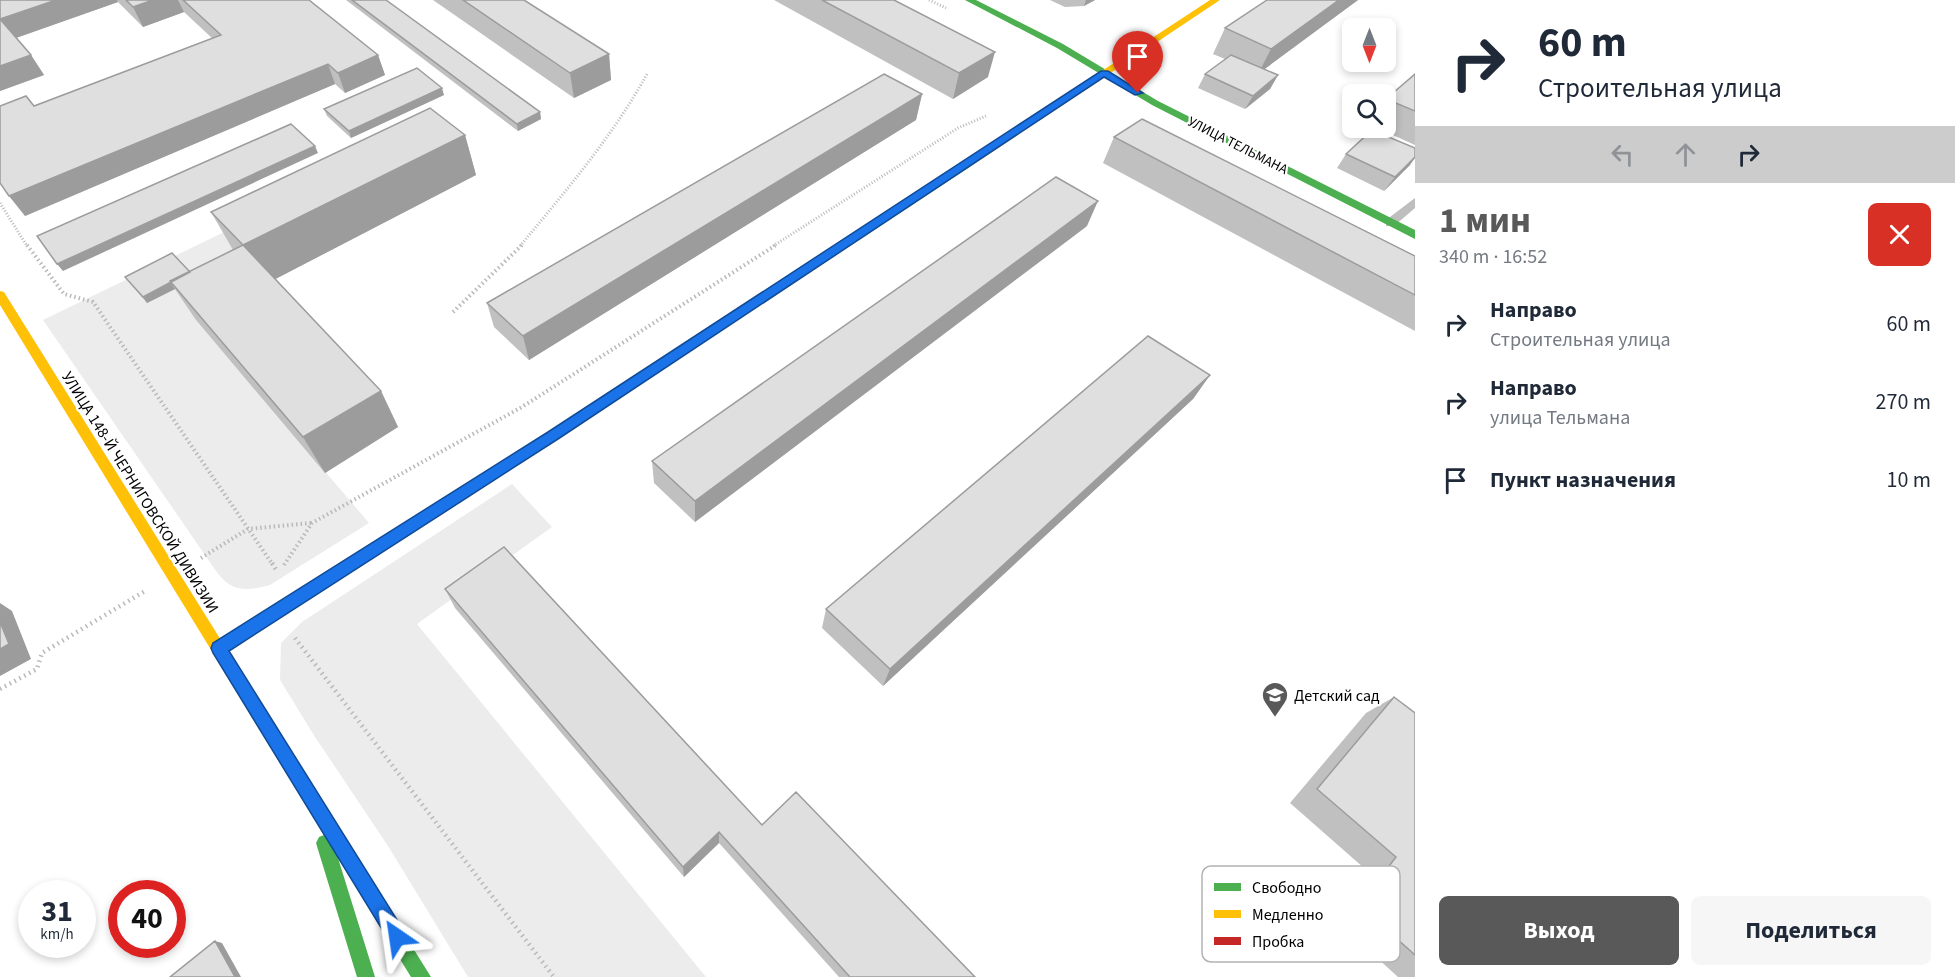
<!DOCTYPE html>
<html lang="ru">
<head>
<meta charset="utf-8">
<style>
  :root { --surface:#fff; --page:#f6f6f7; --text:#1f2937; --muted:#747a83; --accent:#595959 }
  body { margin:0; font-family:"Source Sans 3",sans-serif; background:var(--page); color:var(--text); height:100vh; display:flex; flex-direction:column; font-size:22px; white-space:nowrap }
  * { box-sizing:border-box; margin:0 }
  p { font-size:20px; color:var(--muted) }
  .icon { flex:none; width:33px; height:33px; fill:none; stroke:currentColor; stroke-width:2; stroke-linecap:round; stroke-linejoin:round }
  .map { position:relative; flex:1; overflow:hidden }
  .drawer { display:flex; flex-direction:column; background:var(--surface); width:540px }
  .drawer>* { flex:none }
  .hud { background:#fff; color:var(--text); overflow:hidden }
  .needle { width:39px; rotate:180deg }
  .fabs { position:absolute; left:1342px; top:18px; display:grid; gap:12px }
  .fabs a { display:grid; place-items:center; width:54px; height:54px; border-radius:9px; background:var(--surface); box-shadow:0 3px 9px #0003; font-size:30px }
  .speed { position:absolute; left:18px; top:880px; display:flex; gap:12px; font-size:30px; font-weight:700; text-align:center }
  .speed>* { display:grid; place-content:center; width:78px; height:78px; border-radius:50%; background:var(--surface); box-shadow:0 3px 9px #0003; line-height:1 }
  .speed small { font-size:15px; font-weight:400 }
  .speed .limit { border:9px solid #d22; background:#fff; color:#111 }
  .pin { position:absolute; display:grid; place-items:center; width:51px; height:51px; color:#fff; margin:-62px -26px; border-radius:50% 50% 50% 0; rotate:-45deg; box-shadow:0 0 6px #0007 }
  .pin .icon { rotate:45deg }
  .me { position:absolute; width:66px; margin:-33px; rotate:328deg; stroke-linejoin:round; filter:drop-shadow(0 0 4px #0008) }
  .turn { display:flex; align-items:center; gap:21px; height:126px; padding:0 24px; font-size:27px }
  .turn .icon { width:78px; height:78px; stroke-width:2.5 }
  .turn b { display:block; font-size:42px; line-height:51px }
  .lanes { display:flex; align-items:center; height:57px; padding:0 24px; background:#0003; justify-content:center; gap:30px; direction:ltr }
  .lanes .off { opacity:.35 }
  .round { display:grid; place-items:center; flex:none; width:63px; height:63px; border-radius:9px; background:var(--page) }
  .summary { display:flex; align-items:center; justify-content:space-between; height:102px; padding:0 24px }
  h1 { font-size:36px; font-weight:700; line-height:45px; color:var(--accent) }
  .action { display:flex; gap:12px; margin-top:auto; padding:12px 24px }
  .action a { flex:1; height:69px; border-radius:9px; background:var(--accent); color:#fff; font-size:24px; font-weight:700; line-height:69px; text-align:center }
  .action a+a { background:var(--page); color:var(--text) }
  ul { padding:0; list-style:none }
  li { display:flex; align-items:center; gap:18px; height:78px; padding:0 24px }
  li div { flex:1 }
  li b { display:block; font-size:22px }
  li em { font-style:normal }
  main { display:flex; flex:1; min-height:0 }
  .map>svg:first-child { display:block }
  .green { fill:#ececec }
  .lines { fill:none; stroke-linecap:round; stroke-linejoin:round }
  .path-far2 { stroke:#b9b9b9; stroke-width:3; stroke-dasharray:1 2; stroke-linecap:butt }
  .path-far1 { stroke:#b9b9b9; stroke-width:4; stroke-dasharray:1.5 3; stroke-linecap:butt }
  .path { stroke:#b9b9b9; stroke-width:4.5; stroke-dasharray:1.5 4; stroke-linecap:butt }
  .lane { fill:#bebebe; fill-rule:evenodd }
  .fast { fill:#4caf50; fill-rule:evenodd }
  .slow { fill:#ffc107; fill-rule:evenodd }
  .jam { fill:#c62828; fill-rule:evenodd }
  .wall { fill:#c0c0c0 }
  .shaded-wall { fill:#9c9c9c }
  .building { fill:#dfdfdf; stroke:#9c9c9c; stroke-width:1.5 }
  .route { fill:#1a73e8; stroke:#114b97; stroke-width:1.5 }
  .labels { text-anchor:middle; stroke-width:4.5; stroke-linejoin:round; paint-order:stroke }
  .far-street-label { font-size:14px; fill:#000; stroke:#fff }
  .street-label { font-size:16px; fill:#000; stroke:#fff }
  .poi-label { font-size:16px; fill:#000; stroke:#fff; text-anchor:start }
  .key { fill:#fff; stroke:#b2b2b2; stroke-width:1.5 }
  .key-label { font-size:16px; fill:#000 }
</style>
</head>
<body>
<main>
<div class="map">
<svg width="1415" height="977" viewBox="0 0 1415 977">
  <rect width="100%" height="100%" fill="#fff"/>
  <path class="green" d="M424,135L196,320L369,523L270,585C246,591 232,593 216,571L43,320Z
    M512,484L552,527L417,624L706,977H468L388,846L315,737L280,680L281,643L302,622Z"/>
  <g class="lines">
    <path class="path-far2" d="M929,0L946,8
      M0,203L27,246
      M520,246C565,192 613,136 647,74
      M773,246L958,128L986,116"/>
    <path class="path-far1" d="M27,245L64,294L93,302L273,565
      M453,312L522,245
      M201,558L248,529L311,523
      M284,565L312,523L522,407L776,245"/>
    <path class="path" d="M272,563L277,571
      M295,638L554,977
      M0,689L37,669L42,653L145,591"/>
    <path class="lane" d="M1415,198V208L1394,226H1386V220Z"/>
    <path class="fast" d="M965,0H976L1063,44L1158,101L1415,230V239L1152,105L1057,48Z
      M973,157L978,160L977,162L657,373H649L647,370L649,367Z
      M434,506L439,508L441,512L439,516L224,653L219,655L214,653L211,648L214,643Z
      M229,659L234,661L431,977H411L338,858L375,977H357L316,843L319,837L324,835L224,671L221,666L224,661Z"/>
    <path class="slow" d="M1210,0H1220L977,162H969V158Z
      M0,291L4,292L234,661L237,666L234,671L229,673L224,671L0,305Z"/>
    <path class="jam" d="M653,365L659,370L657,373L439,516L434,518L429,516L427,512L429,508Z"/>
  </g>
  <path class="wall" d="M0,0H309L378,55L385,75L345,93L335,84L25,216L34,106L212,38L184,12L143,27L118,2L16,38L31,55L44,75L0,91Z
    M346,0H386L540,112L541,119L518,131Z
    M433,0H524L609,54L611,80L574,98Z
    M774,0H894L988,77L953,99Z
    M1050,0H1095L1084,6L1065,7Z
    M1267,0H1358L1264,69L1278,75L1270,89L1245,109L1198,88L1205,74L1225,59L1213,54L1225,28Z
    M1415,74V145L1377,128H1386V99Z
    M922,94L916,120L529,360L494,327L487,303Z
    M444,95L351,138L327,116L324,109Z
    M465,135L476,175L275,279L381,391L398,427L325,473L196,320L175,289L147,303L125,277L190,272L233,250L211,212Z
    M1114,137L1415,256V331L1103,163Z
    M1346,154L1410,165L1384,191L1337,168Z
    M1087,226L695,522L654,483L652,461Z
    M1210,375L1193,399L883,686L822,628L826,609Z
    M445,589L762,825L975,977H839L719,843L684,877L455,608Z
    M1394,697L1415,713V977H1398L1329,914L1364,868L1290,803L1366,713Z"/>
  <path class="shaded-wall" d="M56,0H117L118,2L13,39L0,19Z
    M153,0H178L184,12L143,27L133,7Z
    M1086,0H1095L1084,6Z
    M1339,0H1358L1258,74L1271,49Z
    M995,52L988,77L953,99L959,73Z
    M609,54L611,80L574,98L570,73Z
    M31,55L44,75L0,91V66Z
    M378,55L385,75L345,93L338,73Z
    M328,64L335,84L25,216L9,196Z
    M1278,75L1270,89L1245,109L1253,96Z
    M442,88L444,95L351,138L349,131Z
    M922,94L916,120L529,360L523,336Z
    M540,112L541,119L518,131L517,124Z
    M465,135L476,175L264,285L243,245Z
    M315,146L318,153L63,271L57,264Z
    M1415,157V158L1410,165L1384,191L1395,177Z
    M1098,201L1087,226L695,522V501Z
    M170,282L175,289L147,303L143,297Z
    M1210,375L1193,399L883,686L890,669Z
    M381,391L398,427L325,473L303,437Z
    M0,603L12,611L31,659L0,676Z
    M719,832V843L684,877L683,867Z
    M215,941L222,943L241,977H235Z"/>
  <path class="building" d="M0,0H56L0,19Z
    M126,0H153L133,7Z
    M183,0H309L378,55L338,73L328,64L9,196L0,183V106L26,96L34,106L221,35Z
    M352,0H386L540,112L517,124Z
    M463,0H524L609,54L570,73Z
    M822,0H894L995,52L959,73Z
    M1267,0H1339L1271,49L1225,28Z
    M0,19L31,55L0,66Z
    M1231,55L1278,75L1253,96L1205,74Z
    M417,68L442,88L349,131L324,109Z
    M884,74L922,94L523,336L487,303Z
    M1415,74V111L1386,99Z
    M430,108L465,135L243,245L381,391L303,437L170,281L243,245L211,212Z
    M1142,119L1415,256V295L1114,137Z
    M291,124L315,146L57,264L37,236Z
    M1372,130L1415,148V157L1395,177L1346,154Z
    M1056,177L1098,201L695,501L652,461Z
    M172,253L190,272L143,297L125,277Z
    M1148,336L1210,375L890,669L826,609Z
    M504,547L762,825L796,792L975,977H850L719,832L683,867L445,589Z
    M0,622L9,644L0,649Z
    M1394,697L1415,713V955L1359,905L1396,857L1317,789Z
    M215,941L235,977H170Z"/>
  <path class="route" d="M1101,71H1108L1143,93L1135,95L1104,77L558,439L229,651L404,931L406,937L404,944L397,947L391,944L213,653L211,648L213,643L548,432Z"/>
  <defs>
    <g id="school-pin" transform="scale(1.35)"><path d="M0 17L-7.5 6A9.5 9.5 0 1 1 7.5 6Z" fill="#595959" stroke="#fff"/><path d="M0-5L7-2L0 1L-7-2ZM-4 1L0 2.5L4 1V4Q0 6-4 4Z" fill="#fff"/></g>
  </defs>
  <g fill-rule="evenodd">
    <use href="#school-pin" x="1275" y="695"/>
  </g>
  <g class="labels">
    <g class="far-street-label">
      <text transform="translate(1238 145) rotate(27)" y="5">УЛИЦА ТЕЛЬМАНА</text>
    </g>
    <g class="street-label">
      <text transform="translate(141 492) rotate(58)" y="6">УЛИЦА 148-Й ЧЕРНИГОВСКОЙ ДИВИЗИИ</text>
    </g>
    <g class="poi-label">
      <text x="1294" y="701">Детский сад</text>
    </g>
  </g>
  <rect x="1202" y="866" width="198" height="96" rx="9" class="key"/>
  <rect x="1214" y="883" width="27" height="8" fill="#4caf50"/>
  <rect x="1214" y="910" width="27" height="8" fill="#ffc107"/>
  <rect x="1214" y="937" width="27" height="8" fill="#c62828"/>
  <g class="key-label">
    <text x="1252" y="893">Свободно</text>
    <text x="1252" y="920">Медленно</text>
    <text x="1252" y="947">Пробка</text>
  </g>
</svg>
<div class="fabs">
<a><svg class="needle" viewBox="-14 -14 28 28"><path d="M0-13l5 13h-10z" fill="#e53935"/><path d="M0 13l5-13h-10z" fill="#747a83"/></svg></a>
<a><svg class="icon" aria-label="search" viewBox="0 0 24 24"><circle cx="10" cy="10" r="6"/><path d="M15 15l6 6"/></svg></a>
</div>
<div class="speed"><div>31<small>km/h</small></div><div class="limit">40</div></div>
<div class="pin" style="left:1138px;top:93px;background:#d93025"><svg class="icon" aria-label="arrive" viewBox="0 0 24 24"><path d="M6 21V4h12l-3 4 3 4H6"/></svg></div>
<svg class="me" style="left:397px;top:937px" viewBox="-20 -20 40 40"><path d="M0-17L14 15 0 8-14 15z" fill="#1a73e8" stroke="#fff" stroke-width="4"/></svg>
</div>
<section class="drawer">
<div class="hud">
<div class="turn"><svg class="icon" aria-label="right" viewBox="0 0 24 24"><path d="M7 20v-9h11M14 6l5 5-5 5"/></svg><div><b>60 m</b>Строительная улица</div></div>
<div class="lanes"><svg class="icon off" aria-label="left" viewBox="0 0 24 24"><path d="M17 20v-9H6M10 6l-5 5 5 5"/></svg><svg class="icon off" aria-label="ahead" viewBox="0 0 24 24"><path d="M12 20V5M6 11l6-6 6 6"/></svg><svg class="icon" aria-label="right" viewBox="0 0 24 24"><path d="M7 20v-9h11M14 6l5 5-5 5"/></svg></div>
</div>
<div class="summary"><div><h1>1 мин</h1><p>340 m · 16:52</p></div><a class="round" style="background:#d93025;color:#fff"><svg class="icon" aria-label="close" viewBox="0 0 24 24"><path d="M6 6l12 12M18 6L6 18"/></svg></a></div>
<ul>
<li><svg class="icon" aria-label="right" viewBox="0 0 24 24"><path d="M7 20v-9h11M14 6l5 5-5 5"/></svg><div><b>Направо</b><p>Строительная улица</p></div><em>60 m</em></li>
<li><svg class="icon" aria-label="right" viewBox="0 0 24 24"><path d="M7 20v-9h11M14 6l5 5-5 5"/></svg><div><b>Направо</b><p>улица Тельмана</p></div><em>270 m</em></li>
<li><svg class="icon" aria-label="arrive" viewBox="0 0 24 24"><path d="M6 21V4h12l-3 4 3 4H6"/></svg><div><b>Пункт назначения</b></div><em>10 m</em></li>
</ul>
<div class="action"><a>Выход</a><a>Поделиться</a></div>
</section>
</main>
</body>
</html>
